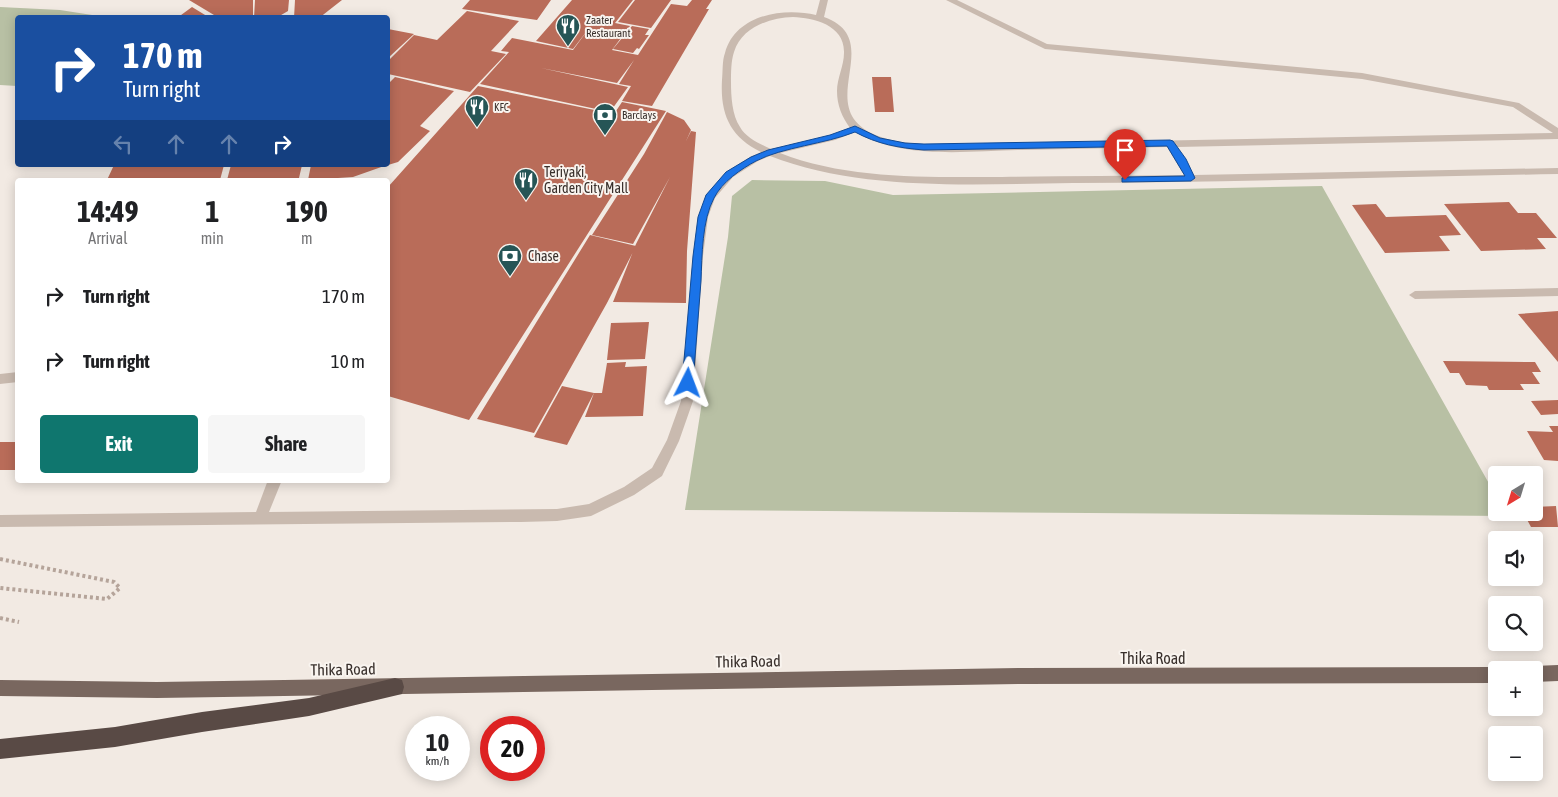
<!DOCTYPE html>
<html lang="en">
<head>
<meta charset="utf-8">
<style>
  :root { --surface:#fff; --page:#f6f6f6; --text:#202124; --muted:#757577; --accent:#0f766e }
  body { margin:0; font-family:"Asap Condensed",sans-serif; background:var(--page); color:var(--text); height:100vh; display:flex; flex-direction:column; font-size:19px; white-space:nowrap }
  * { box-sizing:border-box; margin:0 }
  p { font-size:16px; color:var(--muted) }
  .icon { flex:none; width:28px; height:28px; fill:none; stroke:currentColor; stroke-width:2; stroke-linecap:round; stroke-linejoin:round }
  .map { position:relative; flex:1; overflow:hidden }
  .details { position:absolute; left:15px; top:178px; width:375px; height:305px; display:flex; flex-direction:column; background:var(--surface); border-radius:5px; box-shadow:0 2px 12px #0003 }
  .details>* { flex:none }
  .top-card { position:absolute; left:15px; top:15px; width:375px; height:152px; border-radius:5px; box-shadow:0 2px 12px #0003; background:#1a4fa0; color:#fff; overflow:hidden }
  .needle { width:32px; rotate:218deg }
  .controls { position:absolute; left:1488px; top:466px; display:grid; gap:10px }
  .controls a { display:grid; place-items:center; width:55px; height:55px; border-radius:5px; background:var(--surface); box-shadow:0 2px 12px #0003; font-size:25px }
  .speed { position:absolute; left:405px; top:716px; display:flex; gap:10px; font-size:25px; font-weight:700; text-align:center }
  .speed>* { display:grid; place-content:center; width:65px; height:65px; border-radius:50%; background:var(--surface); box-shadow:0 2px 12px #0003; line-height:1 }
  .speed small { font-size:12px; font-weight:400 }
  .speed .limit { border:8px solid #d22; background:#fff; color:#111 }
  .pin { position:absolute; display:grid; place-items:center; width:42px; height:42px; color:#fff; margin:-51px -21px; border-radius:50% 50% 50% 0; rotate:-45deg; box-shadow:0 0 5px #0007 }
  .pin .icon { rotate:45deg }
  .me { position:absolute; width:55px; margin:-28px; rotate:3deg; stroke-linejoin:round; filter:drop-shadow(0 0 4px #0008) }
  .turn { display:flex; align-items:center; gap:18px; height:105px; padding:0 25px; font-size:22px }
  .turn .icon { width:65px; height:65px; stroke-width:2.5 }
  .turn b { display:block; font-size:35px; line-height:42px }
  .lanes { display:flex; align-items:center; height:48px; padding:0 25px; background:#0003; justify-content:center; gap:25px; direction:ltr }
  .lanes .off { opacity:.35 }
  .eta { display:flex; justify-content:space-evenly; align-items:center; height:85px; text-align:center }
  .eta b { font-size:30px; font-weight:700; line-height:35px }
  .button { display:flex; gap:10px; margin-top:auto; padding:10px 25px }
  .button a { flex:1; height:58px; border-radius:5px; background:var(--accent); color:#fff; font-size:20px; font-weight:700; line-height:58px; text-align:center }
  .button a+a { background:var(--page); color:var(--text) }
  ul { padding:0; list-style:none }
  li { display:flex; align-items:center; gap:15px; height:65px; padding:0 25px }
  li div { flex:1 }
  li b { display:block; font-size:19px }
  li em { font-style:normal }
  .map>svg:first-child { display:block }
  .green { fill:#b8c0a4 }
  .building { fill:#b96c59 }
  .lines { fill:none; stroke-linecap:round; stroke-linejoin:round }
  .path { stroke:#b5a49a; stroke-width:4; stroke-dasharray:3 3; stroke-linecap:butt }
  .minor { fill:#c9baaf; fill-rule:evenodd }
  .major { fill:#79675f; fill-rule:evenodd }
  .highway { fill:#594a45; fill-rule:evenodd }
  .route { fill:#1a73e8; stroke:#114b97 }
  .labels { text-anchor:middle; stroke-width:4; stroke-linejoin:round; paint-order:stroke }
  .far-poi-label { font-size:11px; fill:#39302c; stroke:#f9f4ef; text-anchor:start }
  .poi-label { font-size:14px; fill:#39302c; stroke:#f9f4ef; text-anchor:start }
  .near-street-label { font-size:16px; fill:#39302c; stroke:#f9f4ef }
</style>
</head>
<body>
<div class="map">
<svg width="1558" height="797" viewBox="0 0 1558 797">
  <rect width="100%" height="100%" fill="#f2eae3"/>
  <path class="green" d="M0,7L60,10L105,17L18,18L17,86L0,85Z
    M752,180L825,181L893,195L1322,186L1496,496V512L1506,513L1508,516L685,510L728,237L732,196Z"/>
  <path class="building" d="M189,0H253V18H219Z
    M255,0H289L288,11L276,18H254Z
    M295,0H342L319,18H294Z
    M470,0H551L537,20L462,9Z
    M572,0H633L615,23L630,26L612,50L638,55L671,4L687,6L692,0H712L706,9H709L652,106L622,101L631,86L619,84L634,60L617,83L541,68L628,87L610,112L480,84L509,52L501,51L512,38L573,50L590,27L573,49L536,41Z
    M635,0H671L651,28L618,22Z
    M192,7L210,18H177Z
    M467,11L519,21L491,51L506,54L470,92L388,74V61L414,35L437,40Z
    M632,26L649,29L645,35H649L639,49L637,48L633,53L613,49Z
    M388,29L414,34L388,58Z
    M395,77L454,91L420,126L430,131L398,162L388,165V84Z
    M872,77H891L894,112H875Z
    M478,86L614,114L622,102L666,111L469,420L388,396V187Z
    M667,112L684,120L691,130L686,141L691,131L696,132L687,251L686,303L613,302L636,244L670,177L633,244L592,235L644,154Z
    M114,165H224L220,180H107Z
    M231,165H302L299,178L227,180Z
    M311,165H387L353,177L308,180Z
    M1509,202L1518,213H1536L1557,238H1537L1546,249L1481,251L1444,204Z
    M1376,204L1386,217L1446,215L1461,235L1439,236L1450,251L1385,253L1352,205Z
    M590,235L636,246L607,303L534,433L477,419Z
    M1558,311V362L1518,314Z
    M649,322L645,359L607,360L611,323Z
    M1443,361L1535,362L1541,372H1532L1540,384H1520L1524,390H1489L1487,386L1466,385L1459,373H1450Z
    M626,362L625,367L647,366L643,416L585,417L594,393H602L607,363Z
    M562,386L594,393L567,445L534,437Z
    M1558,400V414L1541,415L1531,401Z
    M1549,426H1558V461L1544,460L1527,431L1553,432Z
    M0,442H18V470H0Z
    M1556,506L1558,527H1531L1523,512H1534V507Z"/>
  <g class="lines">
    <path class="path" d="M0,559L114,582L120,588L107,599L0,588
      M0,618L19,622"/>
    <path class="minor" d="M820,0H828L824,17C890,41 806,111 881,137C900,144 922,144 942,145L1553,133L1513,107L1362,79L1045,49L946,0H957L1047,44L1362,73L1519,103L1558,128V139L1177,147L1194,175L1558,168V174C1396,177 1235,182 1073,183C976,184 862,192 770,156L758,161L733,177L715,198L708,217L703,256L693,401L679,441L662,476L634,495L591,516L557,521L521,522L0,527V515L256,512L268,480H282L269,512L557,509L589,504L624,487L652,468L667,440L681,401L693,256L698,217L706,195L725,173L750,157L761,152C730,137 720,114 722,80C723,71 722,61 725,53C735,15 783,7 816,15ZM793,17C814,18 845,25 844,53C844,66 837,78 837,91C837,105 842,117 850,128L829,136L771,149C760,144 746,138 740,127C732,115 731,96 731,82C731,73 731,61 734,52C742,27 769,18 793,17ZM855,132C903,160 968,151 1021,150C1069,149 1118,148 1167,147L1184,175C1124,176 1063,176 1002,177C930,177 849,180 780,153L835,140Z
      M1558,288V296L1415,299L1409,295L1415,291Z
      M18,372V382L0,384V374Z"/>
    <path class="major" d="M1558,665V681L1534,682V670H1528L1534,666Z
      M1496,667L1502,670H1496V683L1020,684L157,698L0,696V680L157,682L1020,668Z"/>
    <path class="highway" d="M395,678L402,680L404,687L402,694L309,716L202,732L115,747L0,759V739L115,727L202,712L309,698Z"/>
  </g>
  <path class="route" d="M855,126L880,138L905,143L924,144L1170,140L1173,141L1186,159L1195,178L1191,181L1122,182V178L1125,177L1185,176L1167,146L924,150C899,148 877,144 855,132C825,144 783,147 756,161C741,169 722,182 714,198C702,220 702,256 701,281C698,315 696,349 693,383L688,388L684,386L682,383L693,256L698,217L706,195L726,172L751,157L768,150L830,135Z"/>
  <defs>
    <g id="restaurant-pin" transform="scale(1.25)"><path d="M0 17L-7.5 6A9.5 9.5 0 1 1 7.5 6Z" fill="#265556" stroke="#f9f4ef"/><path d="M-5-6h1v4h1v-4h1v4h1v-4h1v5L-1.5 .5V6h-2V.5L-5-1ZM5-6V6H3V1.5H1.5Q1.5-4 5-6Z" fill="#fff"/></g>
    <g id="bank-pin" transform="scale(1.25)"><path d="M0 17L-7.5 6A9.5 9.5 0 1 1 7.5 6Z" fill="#265556" stroke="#f9f4ef"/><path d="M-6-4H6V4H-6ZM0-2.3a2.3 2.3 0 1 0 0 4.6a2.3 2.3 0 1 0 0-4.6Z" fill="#fff"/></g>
  </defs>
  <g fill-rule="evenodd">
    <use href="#restaurant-pin" x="568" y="26"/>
    <use href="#restaurant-pin" x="477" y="107"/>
    <use href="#bank-pin" x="605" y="115"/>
    <use href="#restaurant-pin" x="526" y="180"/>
    <use href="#bank-pin" x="510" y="256"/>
  </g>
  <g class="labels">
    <g class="far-poi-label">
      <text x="586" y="24">Zaater<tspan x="586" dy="13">Restaurant</tspan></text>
      <text x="494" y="111">KFC</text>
      <text x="622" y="119">Barclays</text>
    </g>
    <g class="poi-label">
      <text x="544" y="177">Teriyaki,<tspan x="544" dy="16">Garden City Mall</tspan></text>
      <text x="528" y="261">Chase</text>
    </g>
    <g class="near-street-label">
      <text x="1153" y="664">Thika Road</text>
      <text transform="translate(748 661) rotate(-1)" y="6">Thika Road</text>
      <text transform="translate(343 669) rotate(-1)" y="6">Thika Road</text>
    </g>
  </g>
</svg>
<div class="controls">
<a><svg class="needle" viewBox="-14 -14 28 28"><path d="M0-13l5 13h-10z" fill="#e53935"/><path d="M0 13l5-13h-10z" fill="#757577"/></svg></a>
<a><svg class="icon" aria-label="sound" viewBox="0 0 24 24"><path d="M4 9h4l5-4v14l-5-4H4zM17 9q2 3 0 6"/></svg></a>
<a><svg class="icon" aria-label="search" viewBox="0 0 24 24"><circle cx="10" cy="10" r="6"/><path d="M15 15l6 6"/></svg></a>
<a>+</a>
<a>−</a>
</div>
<div class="speed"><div>10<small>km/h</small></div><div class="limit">20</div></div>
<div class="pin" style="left:1125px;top:180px;background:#d93025"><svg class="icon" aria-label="arrive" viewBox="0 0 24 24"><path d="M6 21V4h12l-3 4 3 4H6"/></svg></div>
<svg class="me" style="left:688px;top:383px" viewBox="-20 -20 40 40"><path d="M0-17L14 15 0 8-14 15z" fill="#1a73e8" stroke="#fff" stroke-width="4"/></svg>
<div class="top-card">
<div class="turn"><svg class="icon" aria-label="right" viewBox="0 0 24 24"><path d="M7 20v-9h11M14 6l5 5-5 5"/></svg><div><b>170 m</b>Turn right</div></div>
<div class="lanes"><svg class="icon off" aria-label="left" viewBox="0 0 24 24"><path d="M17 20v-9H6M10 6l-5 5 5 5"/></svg><svg class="icon off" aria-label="ahead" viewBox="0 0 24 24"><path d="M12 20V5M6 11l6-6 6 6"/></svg><svg class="icon off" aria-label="ahead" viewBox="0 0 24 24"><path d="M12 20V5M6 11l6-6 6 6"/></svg><svg class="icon" aria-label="right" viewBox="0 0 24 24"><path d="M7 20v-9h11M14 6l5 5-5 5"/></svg></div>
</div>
<section class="details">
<div class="eta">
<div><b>14:49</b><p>Arrival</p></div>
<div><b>1</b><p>min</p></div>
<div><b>190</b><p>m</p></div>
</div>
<ul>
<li><svg class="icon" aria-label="right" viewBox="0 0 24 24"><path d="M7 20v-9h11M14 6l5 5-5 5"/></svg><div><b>Turn right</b></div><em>170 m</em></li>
<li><svg class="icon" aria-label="right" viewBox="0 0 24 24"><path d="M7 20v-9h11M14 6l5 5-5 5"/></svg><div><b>Turn right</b></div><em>10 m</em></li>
</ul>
<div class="button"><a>Exit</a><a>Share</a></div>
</section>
</div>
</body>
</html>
